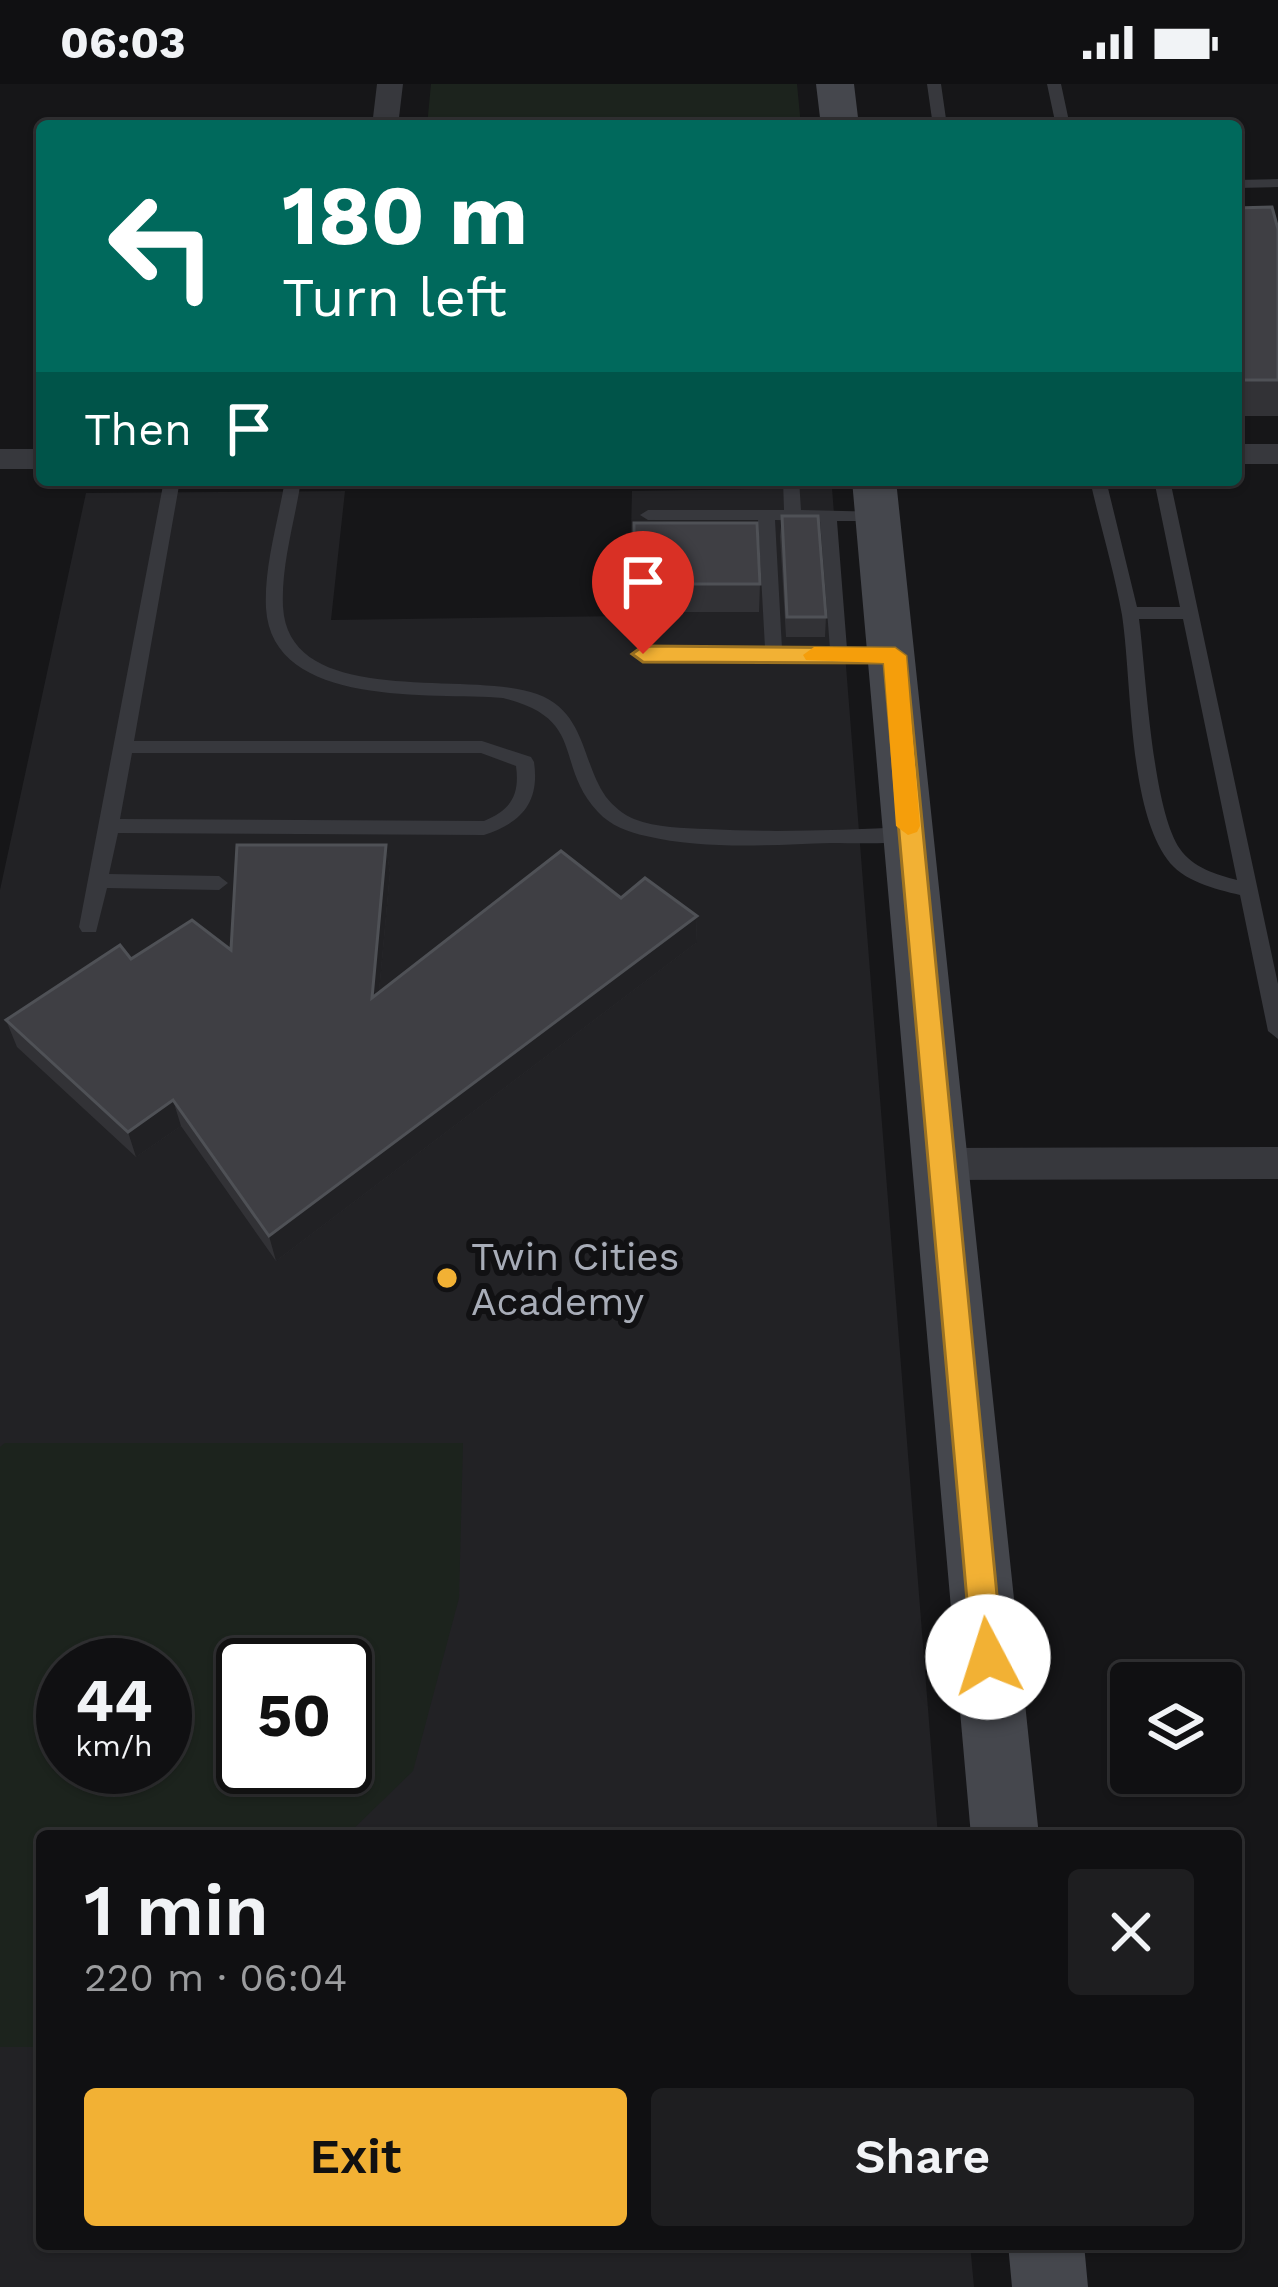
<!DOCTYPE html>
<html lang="en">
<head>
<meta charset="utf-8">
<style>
  :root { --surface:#101012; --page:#1e1e20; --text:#f1f3f6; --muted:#9c9d9f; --line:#303032; --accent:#f2b134 }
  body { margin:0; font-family:"Work Sans",sans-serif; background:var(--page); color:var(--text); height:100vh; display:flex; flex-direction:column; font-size:45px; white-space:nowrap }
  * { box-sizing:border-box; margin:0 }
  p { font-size:39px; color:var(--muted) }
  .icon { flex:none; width:66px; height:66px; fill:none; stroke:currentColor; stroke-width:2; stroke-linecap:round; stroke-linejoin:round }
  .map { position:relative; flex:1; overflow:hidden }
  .panel { position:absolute; left:36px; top:1746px; width:1206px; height:420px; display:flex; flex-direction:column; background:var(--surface); border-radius:12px; box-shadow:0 3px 9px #0004,0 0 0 3px var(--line) }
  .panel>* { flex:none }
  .hud { position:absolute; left:36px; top:36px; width:1206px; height:366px; border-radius:12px; box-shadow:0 3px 9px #0004,0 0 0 3px var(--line); background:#00695c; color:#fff; overflow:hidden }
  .tools { position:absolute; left:1110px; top:1578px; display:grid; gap:24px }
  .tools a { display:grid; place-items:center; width:132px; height:132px; border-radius:12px; background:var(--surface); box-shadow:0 3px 9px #0004,0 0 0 3px var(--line); font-size:60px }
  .speed { position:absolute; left:36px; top:1554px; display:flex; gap:24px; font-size:60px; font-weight:700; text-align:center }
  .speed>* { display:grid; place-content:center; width:156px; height:156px; border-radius:50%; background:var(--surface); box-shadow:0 3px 9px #0004,0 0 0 3px var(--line); line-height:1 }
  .speed small { font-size:30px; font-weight:400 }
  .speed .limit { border:6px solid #111; border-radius:18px; background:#fff; color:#111 }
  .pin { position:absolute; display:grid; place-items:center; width:102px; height:102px; color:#fff; margin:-123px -51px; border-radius:50% 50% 50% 0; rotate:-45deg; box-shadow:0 0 12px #0007 }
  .pin .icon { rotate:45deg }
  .me { position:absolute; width:132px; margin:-66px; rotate:355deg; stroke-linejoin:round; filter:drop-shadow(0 0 9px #0008) }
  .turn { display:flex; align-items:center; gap:42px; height:252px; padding:0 48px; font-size:54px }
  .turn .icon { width:156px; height:156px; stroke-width:2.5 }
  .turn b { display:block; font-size:84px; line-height:102px }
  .then { display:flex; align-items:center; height:114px; padding:0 48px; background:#0003; gap:24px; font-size:45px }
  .round { display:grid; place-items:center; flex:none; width:126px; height:126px; border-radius:12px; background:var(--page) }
  .head { display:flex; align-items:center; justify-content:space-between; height:204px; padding:0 48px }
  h1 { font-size:72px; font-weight:600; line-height:90px }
  .button { display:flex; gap:24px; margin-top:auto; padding:24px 48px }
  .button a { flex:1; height:138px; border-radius:12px; background:var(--accent); color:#111; font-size:48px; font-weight:600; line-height:138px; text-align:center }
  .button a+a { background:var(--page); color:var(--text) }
  .status { display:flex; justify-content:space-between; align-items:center; height:84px; padding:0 60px; background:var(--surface); direction:ltr }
  .status svg { height:33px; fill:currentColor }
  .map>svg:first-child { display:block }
  .built { fill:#222225; fill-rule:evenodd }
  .green { fill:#1c231d; fill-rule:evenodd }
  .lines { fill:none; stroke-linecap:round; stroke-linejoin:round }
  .lane { fill:#37383d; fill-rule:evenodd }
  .street { fill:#37383d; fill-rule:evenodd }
  .secondary { fill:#45474d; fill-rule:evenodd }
  .wall { fill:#323236 }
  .shaded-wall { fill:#212124 }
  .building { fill:#3f3f44; stroke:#4f5156; stroke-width:3 }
  .route { fill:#f2b134; stroke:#9d7322; stroke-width:3 }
  .slow { fill:#f59e0b }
  .poi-dot { fill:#f2b134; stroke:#111113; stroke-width:4.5 }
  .labels { text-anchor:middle; stroke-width:12; stroke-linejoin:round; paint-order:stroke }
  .poi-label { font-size:39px; fill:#a8adb8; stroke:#111113; text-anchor:start }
</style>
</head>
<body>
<div class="status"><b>06:03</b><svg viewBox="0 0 49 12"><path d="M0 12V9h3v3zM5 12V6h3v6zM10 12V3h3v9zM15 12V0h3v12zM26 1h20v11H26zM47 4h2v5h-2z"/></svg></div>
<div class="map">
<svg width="1278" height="2203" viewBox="0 0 1278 2203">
  <rect width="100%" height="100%" fill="#161618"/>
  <path class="built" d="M832,404L938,1752H42V2160H970L974,2203H0V806L86,409L345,407L331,536L629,532L632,407ZM63,1581H165V1683H63ZM243,1581H345V1683H243Z"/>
  <path class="green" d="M431,0H797L801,42H427Z
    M5,1359H463L459,1514L413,1687L346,1752H42V1963H0V1363ZM63,1581H165V1683H63ZM243,1581H345V1683H243Z"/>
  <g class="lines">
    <path class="lane" d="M927,0H941L947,42H933Z
      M1047,0H1061L1070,42H1056Z
      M1278,95V103L1236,104V96Z
      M164,396H180L134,657H482L531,673L534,678C540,719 521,739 484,751L118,749L109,790L219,792L228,799L219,806L107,804L96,848H82L79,843ZM132,669H481L516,682C520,711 511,726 484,737L120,735Z
      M285,396H301C295,437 281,480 283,523C289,627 470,585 537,610C586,628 581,677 606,713C613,722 624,731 634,735C657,744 683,744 707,745C774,749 841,746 908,743L915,745L917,750L915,755C888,761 858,759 831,759C771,761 705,766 646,752C628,748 611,742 598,728C553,680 588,635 503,614C434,608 272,626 266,524C264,482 278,438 285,396Z
      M783,396H799L801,426L885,428V436L879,437H837L847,565H894L900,567V575L637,574L634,570L643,564H765L758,436H648L640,431L648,426H784ZM775,436L820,437L830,565H782Z
      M1090,396H1106L1137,523H1180L1154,396H1170L1278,900V955L1268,947L1240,811C1215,805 1182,797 1167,775C1128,721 1132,598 1122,531C1114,486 1100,441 1090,396ZM1139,535H1183L1237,796C1217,791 1192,783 1180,765C1152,725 1146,588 1139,535Z"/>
    <path class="street" d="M377,0H403L398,42H372Z
      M1236,360H1278V380H1236Z
      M0,365H42V385H0Z
      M1278,1063V1095L939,1096L925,1091L920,1080L925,1069L939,1064Z"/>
    <path class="secondary" d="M816,0H854L859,42H821Z
      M852,396H896L1039,1752H971Z
      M1008,2160H1084L1088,2203H1012Z"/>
  </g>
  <path class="wall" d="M1236,124L1278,145V332H1236Z
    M782,432L826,533L825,553H786L780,452Z
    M634,439L760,500L759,528H634Z
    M386,761L390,789L379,908L621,814L697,832L696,859L276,1177L181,1042L136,1073L17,963L6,936L131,875L231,866Z"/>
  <path class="shaded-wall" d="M386,761L390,789L376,941L372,914Z
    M697,832L696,859L276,1177L269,1152Z
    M173,1016L181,1042L136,1073L128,1048Z"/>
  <path class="building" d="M1272,123L1278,145V296H1236V124Z
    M782,432H818L826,533H787Z
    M634,439H757L760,500H634Z
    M237,761H386L372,914L561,767L621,814L645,794L697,832L269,1152L173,1016L128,1048L6,936L120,861L131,875L192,836L231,866Z"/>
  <path class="route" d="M643,562L895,564L906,572L1003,1573L999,1583L988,1588L977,1583L972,1573L884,579L643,578L632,570Z"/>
  <path class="slow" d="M814,563L895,564L906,572L920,742L917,748L908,751L896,742L884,579L806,576L803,571Z"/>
  <circle class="poi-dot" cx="447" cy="1194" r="12"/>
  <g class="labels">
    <g class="poi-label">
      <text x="471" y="1186">Twin Cities<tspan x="471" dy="45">Academy</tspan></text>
    </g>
  </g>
</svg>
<div class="tools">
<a><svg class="icon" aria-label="layers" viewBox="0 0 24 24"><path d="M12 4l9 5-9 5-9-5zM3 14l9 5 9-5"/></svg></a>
</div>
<div class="speed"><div>44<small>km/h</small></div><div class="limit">50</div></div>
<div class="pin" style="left:643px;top:570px;background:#d93025"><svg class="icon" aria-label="arrive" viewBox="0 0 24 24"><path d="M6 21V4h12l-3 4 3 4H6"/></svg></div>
<svg class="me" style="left:988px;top:1573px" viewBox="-20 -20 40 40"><circle r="19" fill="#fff"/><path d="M0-13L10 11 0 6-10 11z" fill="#f2b134"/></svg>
<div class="hud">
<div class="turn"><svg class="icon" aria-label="left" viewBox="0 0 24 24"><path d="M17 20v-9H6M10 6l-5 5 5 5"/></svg><div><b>180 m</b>Turn left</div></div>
<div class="then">Then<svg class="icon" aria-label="arrive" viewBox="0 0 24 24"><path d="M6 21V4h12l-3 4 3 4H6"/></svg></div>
</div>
<section class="panel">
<div class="head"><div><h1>1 min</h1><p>220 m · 06:04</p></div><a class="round"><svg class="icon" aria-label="close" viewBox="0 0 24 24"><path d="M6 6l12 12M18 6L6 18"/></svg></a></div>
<div class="button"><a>Exit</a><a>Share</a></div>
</section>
</div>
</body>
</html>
